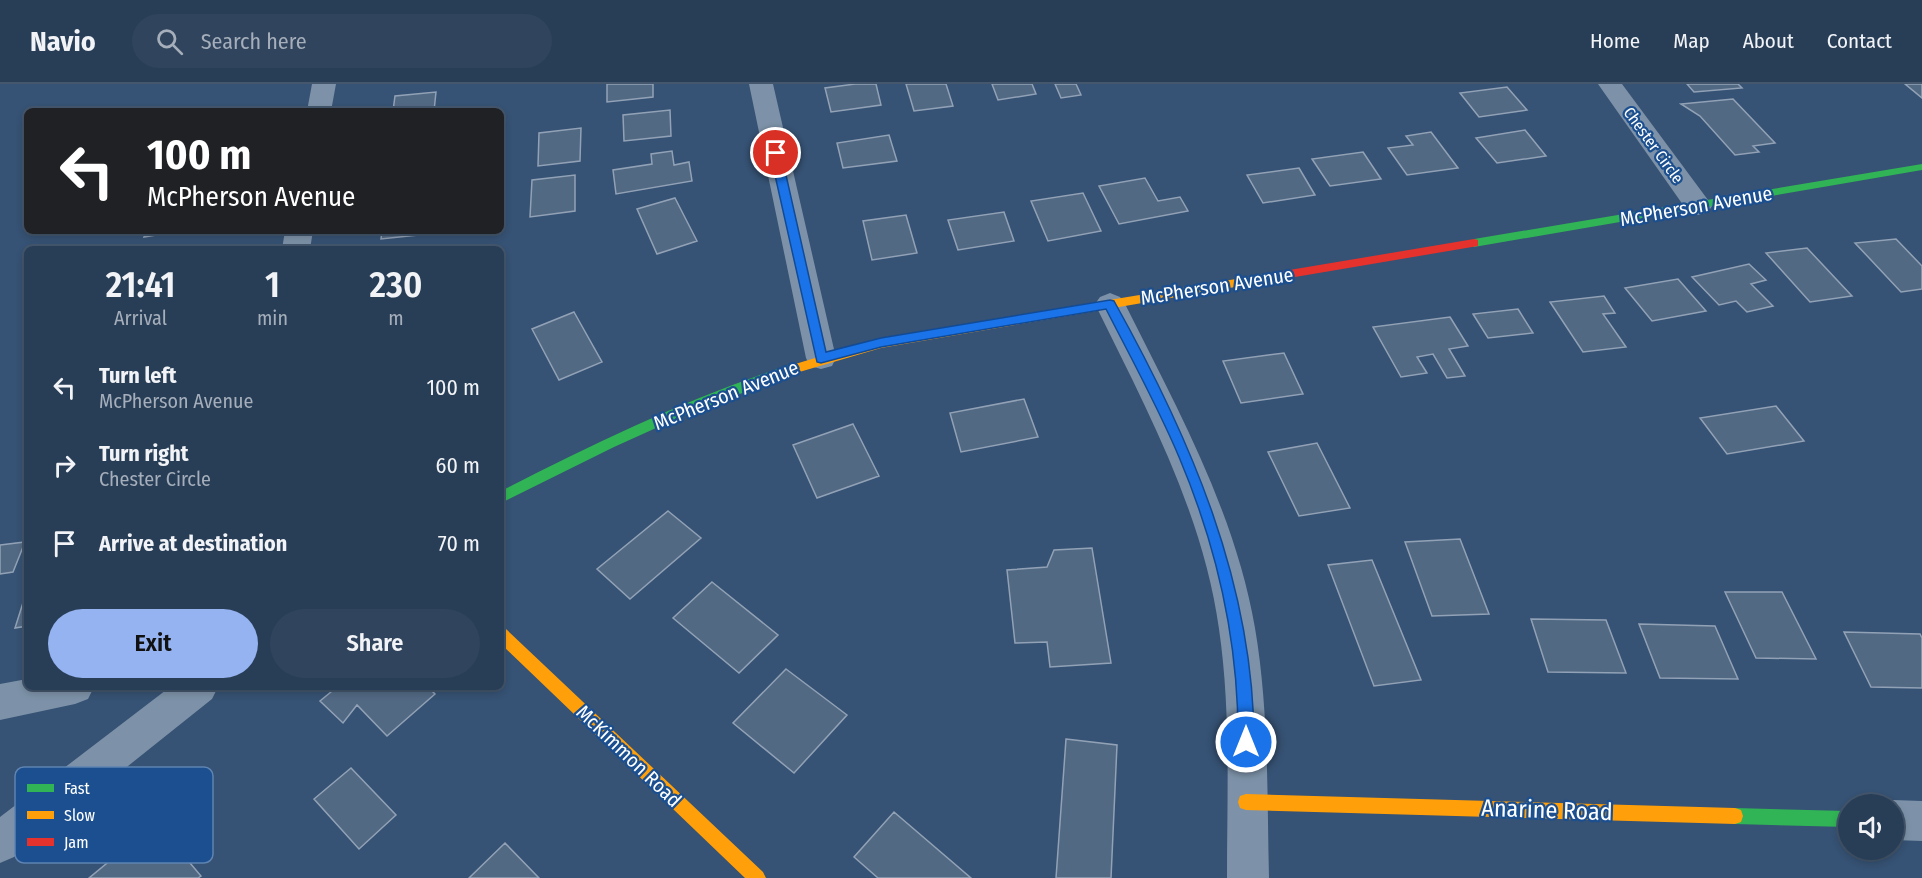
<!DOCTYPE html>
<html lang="en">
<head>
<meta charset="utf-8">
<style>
  :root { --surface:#283e57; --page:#30455d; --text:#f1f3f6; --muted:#a5aeba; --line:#44576d; --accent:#95b2f1 }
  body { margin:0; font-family:"Fira Sans Condensed",sans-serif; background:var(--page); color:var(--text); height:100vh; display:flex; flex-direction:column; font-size:22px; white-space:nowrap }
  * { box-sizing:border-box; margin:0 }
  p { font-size:20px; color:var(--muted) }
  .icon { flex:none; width:33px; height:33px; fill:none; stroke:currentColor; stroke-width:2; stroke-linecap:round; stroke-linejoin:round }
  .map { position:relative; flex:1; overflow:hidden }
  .panel { position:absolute; left:24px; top:162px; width:480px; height:444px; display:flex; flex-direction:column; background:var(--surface); border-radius:9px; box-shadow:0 3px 9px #0003,0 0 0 2px var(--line) }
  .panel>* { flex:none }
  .banner { position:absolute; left:24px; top:24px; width:480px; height:126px; border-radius:9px; box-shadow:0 3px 9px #0003,0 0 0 2px var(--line); background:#202124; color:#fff; overflow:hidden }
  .fabs { position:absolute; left:1838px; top:710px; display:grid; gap:12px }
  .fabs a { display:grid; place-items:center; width:66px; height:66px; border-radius:50%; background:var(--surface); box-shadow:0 3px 9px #0003,0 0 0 2px var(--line); font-size:30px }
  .pin { position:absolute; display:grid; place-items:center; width:51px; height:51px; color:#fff; margin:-26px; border:3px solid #fff; border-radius:50%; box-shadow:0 2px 6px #0007 }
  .me { position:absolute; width:66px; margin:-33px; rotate:0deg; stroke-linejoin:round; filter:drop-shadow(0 0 4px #0008) }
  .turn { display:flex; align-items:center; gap:21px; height:126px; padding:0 24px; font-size:27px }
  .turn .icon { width:78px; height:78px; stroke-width:2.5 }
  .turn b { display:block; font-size:42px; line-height:51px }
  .eta { display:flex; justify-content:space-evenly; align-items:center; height:102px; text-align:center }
  .eta b { font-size:36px; font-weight:600; line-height:42px }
  .cta { display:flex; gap:12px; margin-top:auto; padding:12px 24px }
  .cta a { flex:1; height:69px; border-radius:36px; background:var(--accent); color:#111; font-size:24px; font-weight:600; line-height:69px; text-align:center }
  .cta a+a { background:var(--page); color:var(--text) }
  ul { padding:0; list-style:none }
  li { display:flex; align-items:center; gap:18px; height:78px; padding:0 24px }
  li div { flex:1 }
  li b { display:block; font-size:22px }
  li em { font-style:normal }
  header { display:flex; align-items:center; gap:36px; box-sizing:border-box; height:84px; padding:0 30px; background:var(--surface); border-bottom:2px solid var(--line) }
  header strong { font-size:28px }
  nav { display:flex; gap:33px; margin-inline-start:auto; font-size:21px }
  .search { width:420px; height:54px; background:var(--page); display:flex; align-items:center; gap:15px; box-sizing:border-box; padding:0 21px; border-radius:33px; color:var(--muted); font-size:22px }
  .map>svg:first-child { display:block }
  .building { fill:#526984; stroke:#92a2b6; stroke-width:1.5 }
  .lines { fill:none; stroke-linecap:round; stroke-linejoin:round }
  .street { fill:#7d92a8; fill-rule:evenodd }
  .fast { fill:#30b455; fill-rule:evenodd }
  .slow { fill:#ff9f0a; fill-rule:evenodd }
  .jam { fill:#e5322d; fill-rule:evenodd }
  .route { fill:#1a73e8; stroke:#114b97; stroke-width:1.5 }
  .labels { text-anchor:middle; stroke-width:4.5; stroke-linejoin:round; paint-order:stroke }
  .far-street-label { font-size:16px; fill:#fff; stroke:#1b4f8f }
  .street-label { font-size:20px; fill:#fff; stroke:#1b4f8f }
  .near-street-label { font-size:24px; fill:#fff; stroke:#1b4f8f }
  .key { fill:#1b4f8f; stroke:#5f84b1; stroke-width:1.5 }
  .key-label { font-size:16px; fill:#fff }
</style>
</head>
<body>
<header>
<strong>Navio</strong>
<div class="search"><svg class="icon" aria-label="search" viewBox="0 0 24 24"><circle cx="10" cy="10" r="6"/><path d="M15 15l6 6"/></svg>Search here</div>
<nav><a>Home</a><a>Map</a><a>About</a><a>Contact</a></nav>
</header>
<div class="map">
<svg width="1922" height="794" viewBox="0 0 1922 794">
  <rect width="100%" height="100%" fill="#365274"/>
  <path class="building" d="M607,0H653V13L607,18Z
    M855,0H876L881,21L831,28L825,4Z
    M906,0H946L953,22L914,27Z
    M992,0H1032L1036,10L998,16Z
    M1055,0H1076L1081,11L1061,14Z
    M1687,0H1738L1742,4L1694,8Z
    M1905,0H1922V14Z
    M1507,3L1527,26L1479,33L1460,9Z
    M436,8L434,27H393L395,12Z
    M1733,15L1775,59L1753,62L1759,68L1735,71L1700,32L1681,20Z
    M670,26L671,52L624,57L623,31Z
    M581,44L580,77L538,82L539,49Z
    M1525,46L1546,72L1497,79L1476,54Z
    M1431,48L1458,84L1407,91L1388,64L1413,61L1406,52Z
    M889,51L897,77L843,84L837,59Z
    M672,67L674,81L689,78L692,97L616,110L613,86L652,80L651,70Z
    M1363,68L1381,95L1330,102L1312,75Z
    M1299,84L1315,111L1263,119L1247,91Z
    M575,91V127L530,133L532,96Z
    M1145,94L1158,117L1180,113L1188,127L1119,140L1099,102Z
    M1083,109L1101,147L1048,157L1031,117Z
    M675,114L697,157L657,170L637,125Z
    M1004,128L1014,157L958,166L948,136Z
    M906,131L917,169L872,176L863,137Z
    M146,147H180L144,153Z
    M382,147H418V151L381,155Z
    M1896,155L1922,182V205L1901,208L1855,159Z
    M1807,164L1852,212L1810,218L1766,169Z
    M1749,180L1766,196L1751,200L1773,222L1747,228L1736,217L1719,221L1692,193Z
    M1678,195L1706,227L1652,237L1625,204Z
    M1604,212L1615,229L1603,230L1626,263L1583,268L1550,218Z
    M1518,225L1533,249L1488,254L1473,230Z
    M574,228L602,278L559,296L532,245Z
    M1450,233L1468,262L1449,265L1465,292L1447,294L1433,270L1417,273L1427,289L1401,293L1373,243Z
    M1284,269L1303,310L1241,319L1223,277Z
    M1024,315L1038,353L961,368L950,329Z
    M1776,322L1804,357L1727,370L1700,334Z
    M853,340L879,392L817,414L793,361Z
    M1317,359L1350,424L1299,432L1268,368Z
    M668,427L701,454L630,515L597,485Z
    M1460,455L1489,530L1432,532L1405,458Z
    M25,458L13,488L0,490V461Z
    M1092,464L1111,579L1050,583L1047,558L1015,559L1007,486L1047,483L1054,466Z
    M1372,476L1421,596L1374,602L1328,481Z
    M712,498L778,551L739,589L673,534Z
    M27,506V542L15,544Z
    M1725,508H1782L1816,575L1756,574Z
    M1531,535L1606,536L1626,589L1548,588Z
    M1639,540L1715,542L1738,595L1660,594Z
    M1844,548L1920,550L1922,554V604L1871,603Z
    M786,585L847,631L794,689L733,639Z
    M337,603H428L435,610L387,652L357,621L343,639L320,617Z
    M1066,655L1117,661L1111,794H1056Z
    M351,684L396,731L359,765L314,715Z
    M189,725L207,745L180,767L201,792L198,794H89L164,732L171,741Z
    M894,728L971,794H878L854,773Z
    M505,759L539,794H469Z"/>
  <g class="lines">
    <path class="street" d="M312,0H336L331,27H307Z
      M749,0H773L836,274L832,282L821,285L810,282L806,274Z
      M1598,0H1622L1708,116L1712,122L1708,128L1698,131L1688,128Z
      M285,147H313L310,165H282Z
      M1110,209L1120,213L1125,220C1177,324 1235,428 1255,544C1269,626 1267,711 1269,794H1227C1227,711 1231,627 1219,545C1203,429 1146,324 1095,220L1100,213Z
      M27,595V603H94L88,615L75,620L0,636V600Z
      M170,603H218L212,615L14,773L0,779V733Z
      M1893,716L1922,717V757L1893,756V720H1883Z"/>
    <path class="fast" d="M1922,80V86L1474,163L1468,159L1474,155Z
      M796,279L800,281L802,284L800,287L687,330L614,363L501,419V407C597,358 694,311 796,279Z
      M1735,724L1848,727V743L1735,740L1729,738L1727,732L1729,726Z"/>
    <path class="slow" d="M1266,190L1272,194L1270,197L881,264L796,289L790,284L792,281L881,254Z
      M501,543L506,545L763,788L766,794H745L501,560Z
      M1246,710L1735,724L1741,726L1743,732L1741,738L1735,740L1246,726L1240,724L1238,718L1240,712Z"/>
    <path class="jam" d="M1474,155L1478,156V162L1266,198L1260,194L1266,190Z"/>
  </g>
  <path class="route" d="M776,65L781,69L826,268L881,254L1110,216L1114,217C1190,353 1254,500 1254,658L1252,664L1246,666L1241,664L1238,658C1239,561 1217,463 1179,373C1158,323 1131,274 1106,225L881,263L821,279L817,278L770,69Z"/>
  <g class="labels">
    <g class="far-street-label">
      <text transform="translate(1654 61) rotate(54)" y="6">Chester Circle</text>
    </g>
    <g class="street-label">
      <text transform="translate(1696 122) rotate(-10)" y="7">McPherson Avenue</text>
      <text transform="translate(1217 202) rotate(-9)" y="7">McPherson Avenue</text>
      <text transform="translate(726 311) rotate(-22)" y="7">McPherson Avenue</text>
      <text transform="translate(629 672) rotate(44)" y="7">McKimmon Road</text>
    </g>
    <g class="near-street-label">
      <text transform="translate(1547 726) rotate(2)" y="8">Anarine Road</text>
    </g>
  </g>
  <rect x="15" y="683" width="198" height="96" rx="9" class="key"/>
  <rect x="27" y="700" width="27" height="8" fill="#30b455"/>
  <rect x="27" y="727" width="27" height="8" fill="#ff9f0a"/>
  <rect x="27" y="754" width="27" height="8" fill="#e5322d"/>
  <g class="key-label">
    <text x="64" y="710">Fast</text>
    <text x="64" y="737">Slow</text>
    <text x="64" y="764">Jam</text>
  </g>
</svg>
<div class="fabs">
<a><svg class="icon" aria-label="sound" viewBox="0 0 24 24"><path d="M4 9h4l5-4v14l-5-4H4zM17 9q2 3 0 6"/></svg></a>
</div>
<div class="pin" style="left:776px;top:69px;background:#d93025"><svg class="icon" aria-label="arrive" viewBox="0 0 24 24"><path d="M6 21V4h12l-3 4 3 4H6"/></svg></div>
<svg class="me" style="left:1246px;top:658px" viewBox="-20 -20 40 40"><circle r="17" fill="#1a73e8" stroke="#fff" stroke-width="3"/><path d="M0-11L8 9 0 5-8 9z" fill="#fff"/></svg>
<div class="banner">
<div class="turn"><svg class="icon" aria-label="left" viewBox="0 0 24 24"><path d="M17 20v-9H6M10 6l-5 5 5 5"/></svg><div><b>100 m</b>McPherson Avenue</div></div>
</div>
<section class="panel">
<div class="eta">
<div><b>21:41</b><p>Arrival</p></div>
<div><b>1</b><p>min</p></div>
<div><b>230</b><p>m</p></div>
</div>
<ul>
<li><svg class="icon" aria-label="left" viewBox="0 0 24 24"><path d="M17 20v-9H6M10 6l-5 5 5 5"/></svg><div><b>Turn left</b><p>McPherson Avenue</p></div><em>100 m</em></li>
<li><svg class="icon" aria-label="right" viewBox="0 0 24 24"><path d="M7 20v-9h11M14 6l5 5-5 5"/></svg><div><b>Turn right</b><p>Chester Circle</p></div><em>60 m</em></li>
<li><svg class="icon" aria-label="arrive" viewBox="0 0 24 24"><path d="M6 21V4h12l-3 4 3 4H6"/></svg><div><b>Arrive at destination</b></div><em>70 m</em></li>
</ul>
<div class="cta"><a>Exit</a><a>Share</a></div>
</section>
</div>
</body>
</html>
